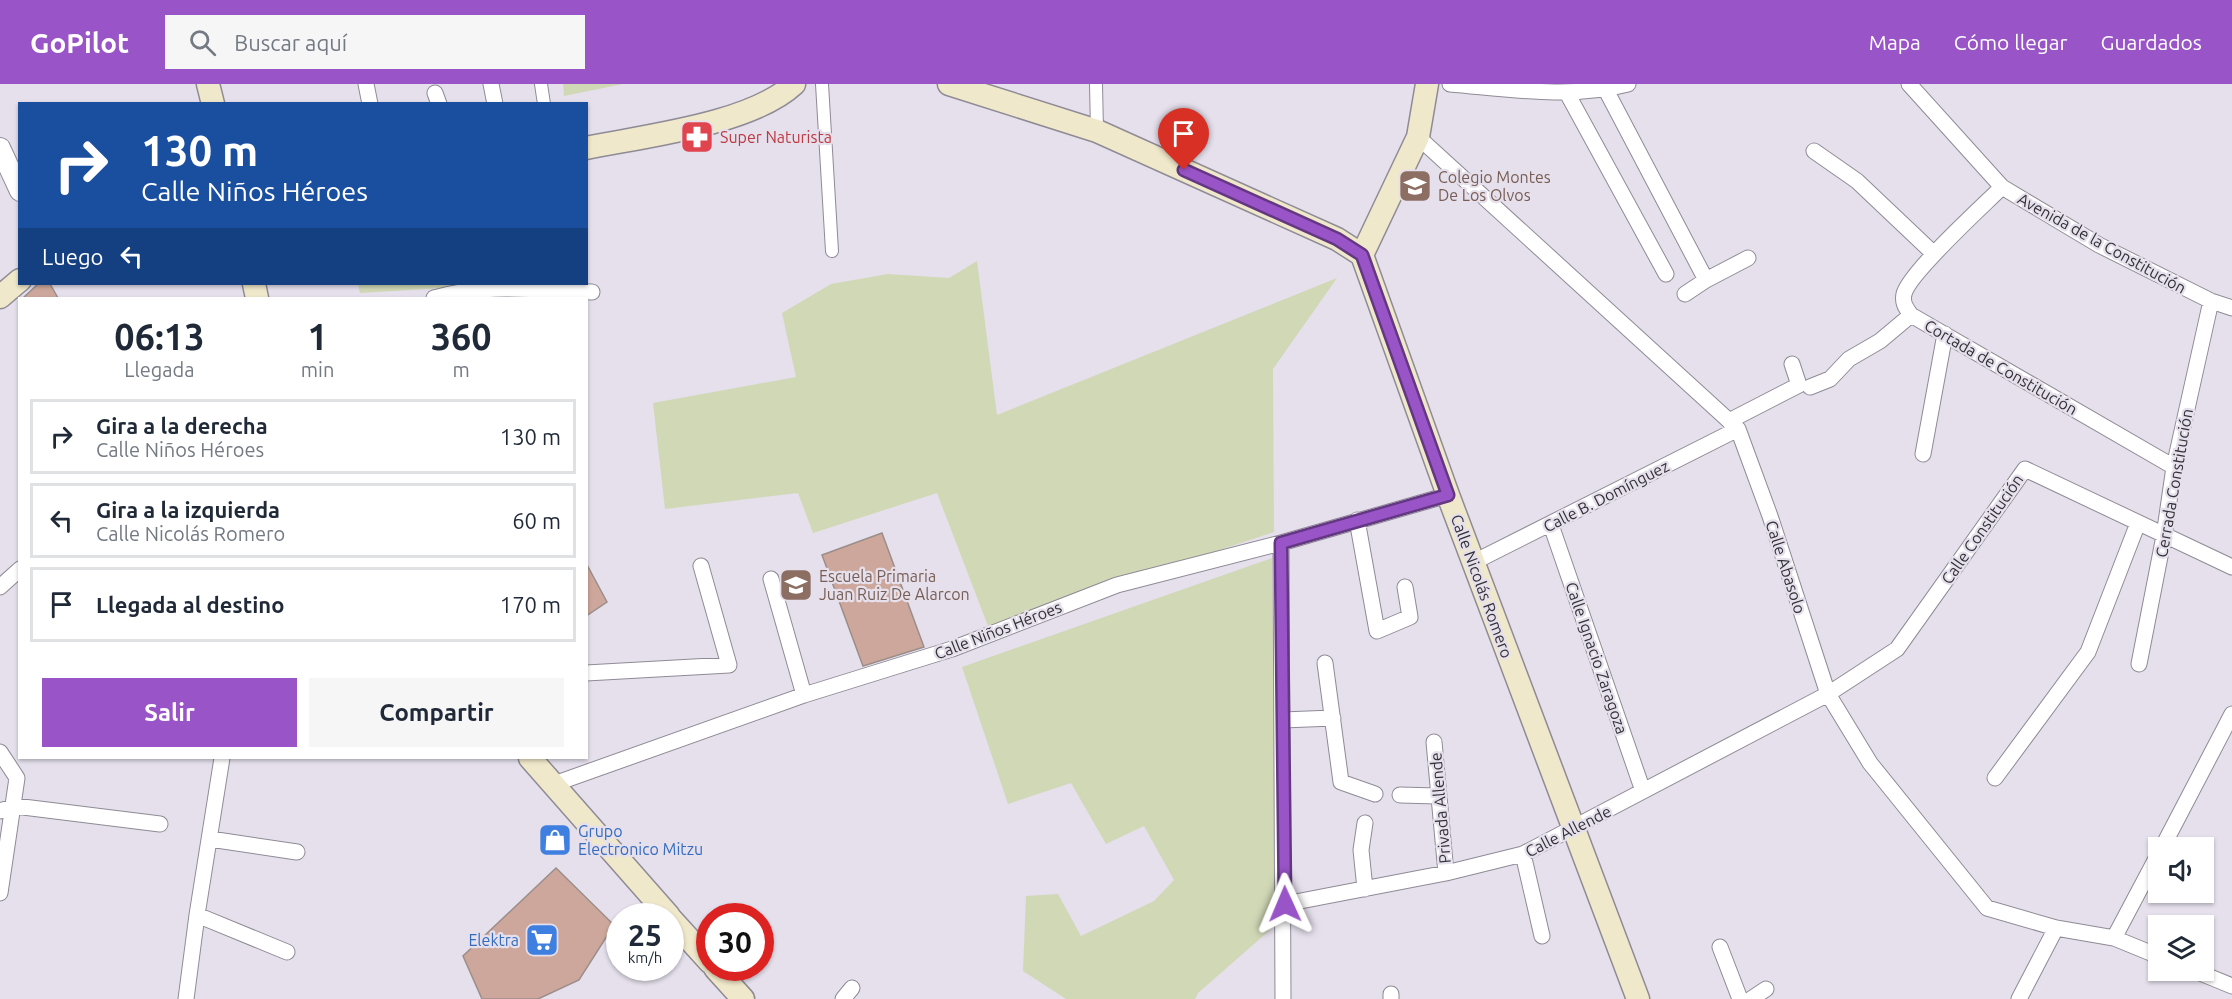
<!DOCTYPE html>
<html lang="es">
<head>
<meta charset="utf-8">
<style>
  :root { --surface:#fff; --page:#f6f6f7; --text:#1f2937; --muted:#747a83; --line:#e0e1e3; --accent:#9954c8 }
  body { margin:0; font-family:Ubuntu,sans-serif; background:var(--page); color:var(--text); height:100vh; display:flex; flex-direction:column; font-size:22px; white-space:nowrap }
  * { box-sizing:border-box; margin:0 }
  p { font-size:20px; color:var(--muted) }
  .icon { flex:none; width:33px; height:33px; fill:none; stroke:currentColor; stroke-width:2; stroke-linecap:round; stroke-linejoin:round }
  .map { position:relative; flex:1; overflow:hidden }
  .drawer { position:absolute; left:18px; top:213px; width:570px; height:462px; display:flex; flex-direction:column; background:var(--surface); border-radius:0px; box-shadow:0 2px 4px #0004 }
  .drawer>* { flex:none }
  .guide { position:absolute; left:18px; top:18px; width:570px; height:183px; border-radius:0px; box-shadow:0 2px 4px #0004; background:#1a4fa0; color:#fff; overflow:hidden }
  .fabs { position:absolute; left:2148px; top:753px; display:grid; gap:12px }
  .fabs a { display:grid; place-items:center; width:66px; height:66px; border-radius:0px; background:var(--surface); box-shadow:0 2px 4px #0004; font-size:30px }
  .speed { position:absolute; left:606px; top:819px; display:flex; gap:12px; font-size:30px; font-weight:700; text-align:center }
  .speed>* { display:grid; place-content:center; width:78px; height:78px; border-radius:50%; background:var(--surface); box-shadow:0 2px 4px #0004; line-height:1 }
  .speed small { font-size:15px; font-weight:400 }
  .speed .limit { border:9px solid #d22; background:#fff; color:#111 }
  .pin { position:absolute; display:grid; place-items:center; width:51px; height:51px; color:#fff; margin:-62px -26px; border-radius:50% 50% 50% 0; rotate:-45deg; box-shadow:0 0 6px #0007 }
  .pin .icon { rotate:45deg }
  .me { position:absolute; width:66px; margin:-33px; rotate:359deg; stroke-linejoin:round; filter:drop-shadow(0 0 4px #0008) }
  .turn { display:flex; align-items:center; gap:21px; height:126px; padding:0 24px; font-size:27px }
  .turn .icon { width:78px; height:78px; stroke-width:2.5 }
  .turn b { display:block; font-size:42px; line-height:51px }
  .then { display:flex; align-items:center; height:57px; padding:0 24px; background:#0003; gap:12px; font-size:22px }
  .eta { display:flex; justify-content:space-evenly; align-items:center; height:102px; text-align:center }
  .eta b { font-size:36px; font-weight:700; line-height:42px }
  .action { display:flex; gap:12px; margin-top:auto; padding:12px 24px }
  .action a { flex:1; height:69px; border-radius:0px; background:var(--accent); color:#fff; font-size:24px; font-weight:700; line-height:69px; text-align:center }
  .action a+a { background:var(--page); color:var(--text) }
  ul { padding:0; list-style:none }
  li { display:flex; align-items:center; gap:18px; height:75px; margin:0 12px 9px; padding:0 12px; border:3px solid var(--line); border-radius:0px }
  li div { flex:1 }
  li b { display:block; font-size:22px }
  li em { font-style:normal }
  header { display:flex; align-items:center; gap:36px; box-sizing:border-box; height:84px; padding:0 30px; background:var(--accent); color:#fff }
  header strong { font-size:28px }
  nav { display:flex; gap:33px; margin-inline-start:auto; font-size:21px }
  .search { width:420px; height:54px; background:var(--page); display:flex; align-items:center; gap:15px; box-sizing:border-box; padding:0 21px; border-radius:0px; color:var(--muted); font-size:22px }
  .map>svg:first-child { display:block }
  .green { fill:#d1d8b6 }
  .building { fill:#cda79b; stroke:#9b8e8a; stroke-width:1.5 }
  .lines { fill:none; stroke-linecap:round; stroke-linejoin:round }
  .pedestrian-casing { stroke:#8f8b96; stroke-width:14 }
  .minor-casing { stroke:#8f8b96; stroke-width:17 }
  .tertiary-casing { stroke:#8f8b96; stroke-width:22 }
  .secondary-casing { stroke:#8f8b96; stroke-width:25 }
  .pedestrian { stroke:#fff; stroke-width:12 }
  .minor { stroke:#fff; stroke-width:15 }
  .tertiary { stroke:#fff; stroke-width:20 }
  .secondary { stroke:#f0e8ca; stroke-width:22 }
  .route-casing { stroke:#633782; stroke-width:15 }
  .route { stroke:#9954c8; stroke-width:10 }
  .labels { text-anchor:middle; stroke-width:4.5; stroke-linejoin:round; paint-order:stroke }
  .health-label { font-size:16px; fill:#be3a42; stroke:#e5e0ec; text-anchor:start }
  .education-label { font-size:16px; fill:#785e54; stroke:#e5e0ec; text-anchor:start }
  .street-label { font-size:16px; fill:#333136; stroke:#e5e0ec }
  .shop-label { font-size:16px; fill:#366cbe; stroke:#e5e0ec; text-anchor:start }
</style>
</head>
<body>
<header>
<strong>GoPilot</strong>
<div class="search"><svg class="icon" aria-label="search" viewBox="0 0 24 24"><circle cx="10" cy="10" r="6"/><path d="M15 15l6 6"/></svg>Buscar aquí</div>
<nav><a>Mapa</a><a>Cómo llegar</a><a>Guardados</a></nav>
</header>
<div class="map">
<svg width="2232" height="915" viewBox="0 0 2232 915">
  <rect width="100%" height="100%" fill="#e5e0ec"/>
  <path class="green" d="M563,0H623L564,12Z
    M977,177L997,331L1337,194L1273,285L1274,448L988,542L937,409L813,449L798,409L665,425L653,319L796,293L782,229L831,200L888,190L949,194Z
    M358,200H510L360,209Z
    M1272,474L1277,840L1198,909L1195,915H1066L1023,887L1026,812L1058,810L1081,852L1154,817L1174,796L1144,742L1106,760L1071,699L1008,720L962,583Z"/>
  <path class="building" d="M38,200H50L58,214H23Z
    M882,449L924,563L863,582L822,471Z
    M586,479L607,518L586,532Z
    M556,784L614,841L579,896L538,915H482L463,872Z"/>
  <g class="lines">
    <g class="pedestrian-casing">
      <path id="pedestrian" d="M541,0L544,20
        M822,0L832,167
        M1096,0L1097,47"/>
    </g>
    <g class="minor-casing">
      <path id="minor" d="M366,0L370,20
        M491,0L495,20
        M1450,0C1510,5 1570,15 1628,0
        M1909,0L2002,103L2099,161L2211,217L2232,224
        M1606,6L1706,196
        M435,9L439,20
        M1567,9L1666,190
        M1418,53L1738,345L1770,432L1828,610L1870,679L1987,824L2056,844L2114,854L2158,872
        M1814,67L1857,97L1934,170
        M2002,103C1983,122 1909,189 1904,210C1902,219 1906,224 1911,231L2174,383
        M1685,210L1706,196L1748,174
        M434,214C483,199 541,207 592,208
        M1810,303L1830,295L1849,275L1880,257L1911,231
        M1729,337L1799,301L1792,280
        M1923,370L1945,250
        M1357,436L1377,547L1410,533L1405,503
        M1551,441L1643,707
        M1281,459L1283,915
        M1474,478L1738,345
        M771,495L804,611
        M0,503L20,485
        M1325,579L1341,698L1375,710
        M2139,580L2164,452L2174,383L2211,217
        M586,589L729,581L701,482
        M1283,636L1333,634
        M1434,658L1446,789
        M0,668L17,694L0,809
        M1995,694L2088,568L2138,439
        M554,700L804,611L952,565L1117,501L1281,459L1448,411
        M1400,711L1437,712
        M0,727L15,722L160,740
        M210,755L297,768
        M2162,764L2232,630
        M1523,770L1542,852
        M1365,805L1361,766L1365,739
        M1285,820L1446,789L1523,770L1828,610L1897,565L2025,385L2232,483
        M197,831L287,868
        M2114,854L2158,771
        M1720,863L1740,915
        M2193,886L2232,902
        M1391,910V915
        M186,915L197,831L222,674
        M843,915L852,904
        M1751,915L1766,905
        M2019,915L2056,844"/>
    </g>
    <g class="tertiary-casing">
      <path id="tertiary" d="M0,64L20,107"/>
    </g>
    <g class="secondary-casing">
      <path id="secondary" d="M208,0L213,20
        M949,0L1097,47L1337,155L1362,171L1448,411L1638,915
        M586,64C645,52 751,40 794,0
        M1362,171L1418,53L1427,0
        M254,200L257,214
        M0,213L20,196
        M530,674L669,832
        M670,834L710,878
        M715,884L743,915"/>
    </g>
    <use href="#pedestrian" class="pedestrian"/>
    <use href="#minor" class="minor"/>
    <use href="#tertiary" class="tertiary"/>
    <use href="#secondary" class="secondary"/>
  </g>
  <g class="lines">
    <g class="route-casing">
      <path id="route" d="M1184,86L1337,155L1362,171L1448,411L1281,459L1285,820"/>
    </g>
    <use href="#route" class="route"/>
  </g>
  <defs>
    <g id="pharmacy-square" transform="scale(1.725)"><rect x="-9" y="-9" width="18" height="18" rx="4" fill="#e0444e" stroke="#e5e0ec"/><path d="M-2-6h4v4h4v4h-4v4h-4v-4h-4v-4h4Z" fill="#fff"/></g>
    <g id="school-square" transform="scale(1.725)"><rect x="-9" y="-9" width="18" height="18" rx="4" fill="#8d6e63" stroke="#e5e0ec"/><path d="M0-5L7-2L0 1L-7-2ZM-4 1L0 2.5L4 1V4Q0 6-4 4Z" fill="#fff"/></g>
    <g id="shop-square" transform="scale(1.725)"><rect x="-9" y="-9" width="18" height="18" rx="4" fill="#3f7fe0" stroke="#e5e0ec"/><path d="M-5-2.5h2.3a2.7 3.5 0 0 1 5.4 0H5L5.5 6h-11ZM-1.5-2.5h3a1.5 2.3 0 0 0-3 0Z" fill="#fff"/></g>
    <g id="supermarket-square" transform="scale(1.725)"><rect x="-9" y="-9" width="18" height="18" rx="4" fill="#3f7fe0" stroke="#e5e0ec"/><path d="M-6-5.5h2.5l.6 2H6L4.5 2H-2.5L-4.4-4H-6ZM-1.5 3.2a1.3 1.3 0 1 0 .1 0ZM3 3.2a1.3 1.3 0 1 0 .1 0Z" fill="#fff"/></g>
  </defs>
  <g fill-rule="evenodd">
    <use href="#pharmacy-square" x="697" y="53"/>
    <use href="#school-square" x="1415" y="102"/>
    <use href="#school-square" x="796" y="501"/>
    <use href="#shop-square" x="555" y="756"/>
    <use href="#supermarket-square" x="542" y="856"/>
  </g>
  <g class="labels">
    <g class="health-label">
      <text x="720" y="59">Super Naturista</text>
    </g>
    <g class="education-label">
      <text x="1438" y="99">Colegio Montes<tspan x="1438" dy="18">De Los Olvos</tspan></text>
      <text x="819" y="498">Escuela Primaria<tspan x="819" dy="18">Juan Ruiz De Alarcon</tspan></text>
    </g>
    <g class="street-label">
      <text transform="translate(2102 159) rotate(29)" y="6">Avenida de la Constitución</text>
      <text transform="translate(2001 283) rotate(30)" y="6">Cortada de Constitución</text>
      <text transform="translate(2174 399) rotate(-80)" y="6">Cerrada Constitución</text>
      <text transform="translate(1606 412) rotate(-27)" y="6">Calle B. Domínguez</text>
      <text transform="translate(1982 445) rotate(-55)" y="6">Calle Constitución</text>
      <text transform="translate(1786 483) rotate(72)" y="6">Calle Abasolo</text>
      <text transform="translate(1482 502) rotate(70)" y="6">Calle Nicolás Romero</text>
      <text transform="translate(998 546) rotate(-21)" y="6">Calle Niños Héroes</text>
      <text transform="translate(1597 574) rotate(71)" y="6">Calle Ignacio Zaragoza</text>
      <text transform="translate(1440 724) rotate(-95)" y="6">Privada Allende</text>
      <text transform="translate(1568 747) rotate(-27)" y="6">Calle Allende</text>
    </g>
    <g class="shop-label">
      <text x="578" y="753">Grupo<tspan x="578" dy="18">Electronico Mitzu</tspan></text>
      <text x="519" y="862" text-anchor="end">Elektra</text>
    </g>
  </g>
</svg>
<div class="fabs">
<a><svg class="icon" aria-label="sound" viewBox="0 0 24 24"><path d="M4 9h4l5-4v14l-5-4H4zM17 9q2 3 0 6"/></svg></a>
<a><svg class="icon" aria-label="layers" viewBox="0 0 24 24"><path d="M12 4l9 5-9 5-9-5zM3 14l9 5 9-5"/></svg></a>
</div>
<div class="speed"><div>25<small>km/h</small></div><div class="limit">30</div></div>
<div class="pin" style="left:1184px;top:86px;background:#d93025"><svg class="icon" aria-label="arrive" viewBox="0 0 24 24"><path d="M6 21V4h12l-3 4 3 4H6"/></svg></div>
<svg class="me" style="left:1285px;top:820px" viewBox="-20 -20 40 40"><path d="M0-17L14 15 0 8-14 15z" fill="#9954c8" stroke="#fff" stroke-width="4"/></svg>
<div class="guide">
<div class="turn"><svg class="icon" aria-label="right" viewBox="0 0 24 24"><path d="M7 20v-9h11M14 6l5 5-5 5"/></svg><div><b>130 m</b>Calle Niños Héroes</div></div>
<div class="then">Luego<svg class="icon" aria-label="left" viewBox="0 0 24 24"><path d="M17 20v-9H6M10 6l-5 5 5 5"/></svg></div>
</div>
<section class="drawer">
<div class="eta">
<div><b>06:13</b><p>Llegada</p></div>
<div><b>1</b><p>min</p></div>
<div><b>360</b><p>m</p></div>
</div>
<ul>
<li><svg class="icon" aria-label="right" viewBox="0 0 24 24"><path d="M7 20v-9h11M14 6l5 5-5 5"/></svg><div><b>Gira a la derecha</b><p>Calle Niños Héroes</p></div><em>130 m</em></li>
<li><svg class="icon" aria-label="left" viewBox="0 0 24 24"><path d="M17 20v-9H6M10 6l-5 5 5 5"/></svg><div><b>Gira a la izquierda</b><p>Calle Nicolás Romero</p></div><em>60 m</em></li>
<li><svg class="icon" aria-label="arrive" viewBox="0 0 24 24"><path d="M6 21V4h12l-3 4 3 4H6"/></svg><div><b>Llegada al destino</b></div><em>170 m</em></li>
</ul>
<div class="action"><a>Salir</a><a>Compartir</a></div>
</section>
</div>
</body>
</html>
